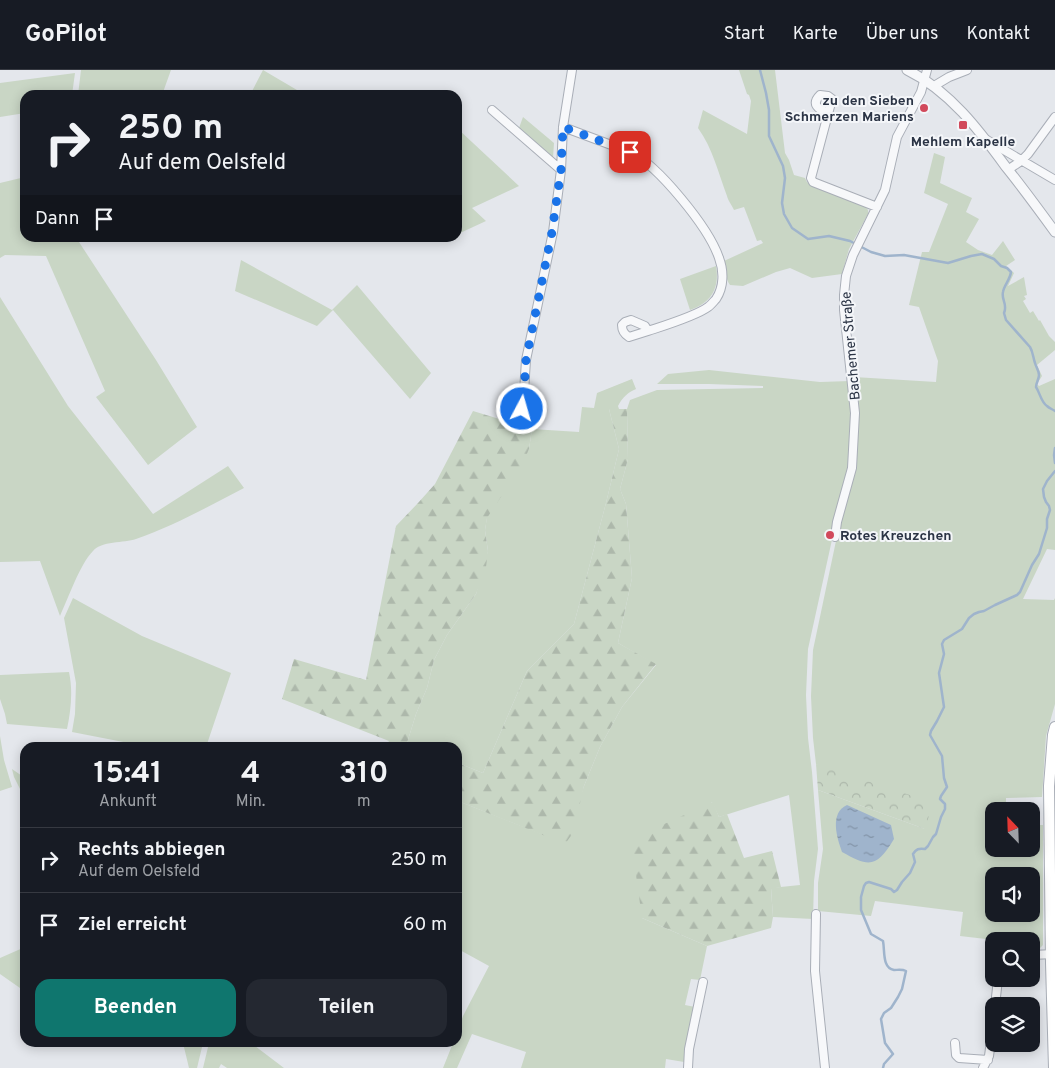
<!DOCTYPE html>
<html lang="de">
<head>
<meta charset="utf-8">
<style>
  :root { --surface:#171b24; --page:#242831; --text:#f1f3f6; --muted:#9ea1a6; --line:#363941; --accent:#0f766e }
  body { margin:0; font-family:Overpass,sans-serif; background:var(--page); color:var(--text); height:100vh; display:flex; flex-direction:column; font-size:19px; white-space:nowrap }
  * { box-sizing:border-box; margin:0 }
  p { font-size:16px; color:var(--muted) }
  .icon { flex:none; width:28px; height:28px; fill:none; stroke:currentColor; stroke-width:2; stroke-linecap:round; stroke-linejoin:round }
  .map { position:relative; flex:1; overflow:hidden }
  .panel { position:absolute; left:20px; top:672px; width:442px; height:305px; display:flex; flex-direction:column; background:var(--surface); border-radius:15px; box-shadow:0 2px 12px #0003 }
  .panel>* { flex:none }
  .banner { position:absolute; left:20px; top:20px; width:442px; height:152px; border-radius:15px; box-shadow:0 2px 12px #0003; background:#171b24; color:var(--text); overflow:hidden }
  .needle { width:32px; rotate:337deg }
  .fabs { position:absolute; left:985px; top:732px; display:grid; gap:10px }
  .fabs a { display:grid; place-items:center; width:55px; height:55px; border-radius:10px; background:var(--surface); box-shadow:0 2px 12px #0003; font-size:25px }
  .pin { position:absolute; display:grid; place-items:center; width:42px; height:42px; color:#fff; margin:-21px; border-radius:10px; box-shadow:0 2px 8px #0006 }
  .me { position:absolute; width:55px; margin:-28px; rotate:6deg; stroke-linejoin:round; filter:drop-shadow(0 0 4px #0008) }
  .turn { display:flex; align-items:center; gap:18px; height:105px; padding:0 15px; font-size:22px }
  .turn .icon { width:65px; height:65px; stroke-width:2.5 }
  .turn b { display:block; font-size:35px; line-height:42px }
  .then { display:flex; align-items:center; height:48px; padding:0 15px; background:#0003; gap:10px; font-size:19px }
  .eta { display:flex; justify-content:space-evenly; align-items:center; height:85px; text-align:center }
  .eta b { font-size:30px; font-weight:700; line-height:35px }
  .primary-button { display:flex; gap:10px; margin-top:auto; padding:10px 15px }
  .primary-button a { flex:1; height:58px; border-radius:15px; background:var(--accent); color:#fff; font-size:20px; font-weight:700; line-height:58px; text-align:center }
  .primary-button a+a { background:var(--page); color:var(--text) }
  ul { padding:0; list-style:none }
  li { display:flex; align-items:center; gap:15px; height:65px; padding:0 15px; border-top:1px solid var(--line) }
  li div { flex:1 }
  li b { display:block; font-size:19px }
  li em { font-style:normal }
  header { display:flex; align-items:center; gap:30px; box-sizing:border-box; height:70px; padding:0 25px; background:var(--surface); border-bottom:1px solid var(--line) }
  header strong { font-size:24px }
  nav { display:flex; gap:28px; margin-inline-start:auto; font-size:18px }
  .map>svg:first-child { display:block }
  .green { fill:#c9d6c5; fill-rule:evenodd }
  .forest { fill:url(#forest-firs) }
  .park { fill:url(#park-crowns) }
  .water { fill:url(#water-ripples) }
  .lines { fill:none; stroke-linecap:round; stroke-linejoin:round }
  .stream { stroke:#9fb4cc; stroke-width:2.5 }
  .minor-casing { stroke:#a9aeb7; stroke-width:10 }
  .tertiary-casing { stroke:#a9aeb7; stroke-width:11 }
  .secondary-casing { stroke:#a9aeb7; stroke-width:12 }
  .minor { stroke:#f7f8fa; stroke-width:8 }
  .tertiary { stroke:#f7f8fa; stroke-width:9 }
  .secondary { stroke:#fff; stroke-width:10 }
  .route { stroke:#1a73e8; stroke-width:9; stroke-dasharray:0 16.2 }
  .poi-dot { fill:#d1495b; stroke:#f4f6f9; stroke-width:2 }
  .labels { text-anchor:middle; stroke-width:4; stroke-linejoin:round; paint-order:stroke }
  .poi-label { font-size:14px; font-weight:bold; fill:#2b3445; stroke:#f4f6f9; text-anchor:end }
  .street-label { font-size:14px; fill:#2b3445; stroke:#f4f6f9 }
</style>
</head>
<body>
<header>
<strong>GoPilot</strong>
<nav><a>Start</a><a>Karte</a><a>Über uns</a><a>Kontakt</a></nav>
</header>
<div class="map">
<svg width="1055" height="998" viewBox="0 0 1055 998">
  <defs>
    <pattern id="forest-firs" width="22" height="20" patternUnits="userSpaceOnUse" patternTransform="scale(1.25)"><rect width="22" height="20" fill="#c9d6c5"/><path d="M5 1l3.5 6h-7zM16 11l3.5 6h-7z" fill="#adb8ab"/></pattern>
    <pattern id="park-crowns" width="20" height="18" patternUnits="userSpaceOnUse" patternTransform="scale(1.25)"><rect width="20" height="18" fill="#c9d6c5"/><path d="M2 6a3 3 0 1 1 6 0M12 15a3 3 0 1 1 6 0" fill="none" stroke="#adb8ab"/></pattern>
    <pattern id="water-ripples" width="26" height="14" patternUnits="userSpaceOnUse" patternTransform="scale(1.25)"><rect width="26" height="14" fill="#9fb4cc"/><path d="M2 4q2-2 4 0t4 0M15 11q2-2 4 0t4 0" fill="none" stroke="#8293a7"/></pattern>
  </defs>
  <rect width="100%" height="100%" fill="#e4e7ec"/>
  <path class="green" d="M81,0H171L162,25H78Z
    M263,0L297,20L294,25H250Z
    M739,0H775L785,83L789,90L794,105L805,108L807,112L811,115L864,135L868,140V144L849,179L842,204L812,208L790,198L776,202L743,216L730,215C725,209 727,198 724,191L763,173L761,170L757,171L744,137L734,140C732,135 728,131 727,126C718,102 713,79 698,58L703,40L747,64L751,31L749,25L747,24Z
    M75,3L72,25H25V43L0,47V13Z
    M523,47L554,73L553,88L519,58Z
    M458,59L519,116L472,138L486,151L458,164Z
    M934,83L945,87L940,113L972,128L966,142L979,149L966,172L978,180L992,185L1003,171L1015,190L1006,196L1014,203L1008,216L1024,207L1027,225L1024,226L1026,229L1023,231L1030,243L1033,241L1039,251L1040,250L1049,266L1055,272V280L1037,295L1042,306L1037,314L1039,316L1055,309V480L1047,479L1023,529L1054,530L1055,528V634L1046,666L1042,727L1006,728V741H994V779H1031V755H1043V875L1040,878L1031,882V871H1003L960,866L963,842L875,831L871,846L818,841V813L823,779L818,720L925,759L816,694L813,668L811,626L813,580L840,452L854,399V307L936,312L938,291L919,237L909,235L922,182H929L948,134L924,123ZM994,806H1031V844H994Z
    M25,107V168H78L79,172L156,290L197,357L148,395L96,327L105,321L46,186L5,185L0,188V113Z
    M241,190L332,240L357,215L431,303L410,329L333,240L317,256L235,221Z
    M716,196C720,218 711,233 690,240L680,209Z
    M0,227L68,336L153,444L228,396L244,418C209,436 174,456 136,469C124,473 101,471 93,481C80,494 68,529 60,546L40,491L0,492Z
    M709,300L820,312L850,311L853,343L850,397L835,456L808,579L806,625L808,668L812,702L818,779L814,811L813,849L773,847L771,818L800,815L789,725L719,747L712,732L642,848L707,876L700,910L691,909L685,935L695,937L684,992L666,989L665,998H521L526,982L472,964L457,998H443L453,973L458,972V960L463,946L489,896L458,879V731L565,773L584,716L600,677L622,637L656,595L618,573L632,508L626,434L620,419L628,389L627,339L630,330L657,320L763,318V316L709,314H657L668,304Z
    M632,309L636,319C627,323 623,327 618,336L619,339H609L619,379L606,433L574,554L527,601L483,703L458,693V678L417,677L407,673L416,644L427,618L434,590L447,565L476,524L488,481L485,460L487,447L529,379L532,359L579,362L582,337L594,338L597,323Z
    M73,528L142,566L231,603L206,677H149L72,662L75,644L76,613L64,548Z
    M69,602C73,621 71,640 67,659L7,654L5,644L0,629V605Z
    M0,666L4,690L12,717L0,721Z
    M12,699L25,708V729L14,707Z
    M25,877V915L20,918L0,904V888Z
    M183,973H203L197,998H189Z
    M209,973H251L284,998H227L221,994L219,998H203Z"/>
  <path class="forest" d="M609,339H627L628,389L620,419L626,434L632,508L618,573L656,594L622,637L600,677L584,716L573,763L565,774L458,731V693L483,703L527,601L574,554L606,433L619,379Z
    M473,341L532,359L529,379L522,395L487,448L485,460L488,481L486,497L476,524L447,565L434,590L427,618L416,644L407,673L417,677H385L389,671L282,629L294,589L366,610L396,456L418,433L435,414Z
    M713,732L719,747L727,744L744,788L772,781L781,817L771,819L773,847L771,858L707,876L642,848L631,769Z"/>
  <path class="park" d="M816,694L928,731L929,746L925,759L818,720Z"/>
  <path class="water" d="M847,735L891,755L894,769C877,797 870,798 842,782C837,768 829,743 847,735Z"/>
  <g class="lines">
    <path class="stream" d="M760,0L766,23L769,40V66L783,96L785,108L782,133L784,144L792,158L808,169L829,166L850,171L871,182L885,186L904,185L948,193L971,186L982,184L994,189L1001,196L1007,198L1011,202C1010,210 1004,215 1003,222C1001,230 1008,234 1004,243L1006,250L1030,277C1033,282 1033,287 1035,293C1036,297 1039,301 1039,305C1039,309 1036,313 1036,317C1040,323 1041,332 1047,336C1049,338 1052,339 1055,341
      M1055,378L1054,385L1055,393
      M883,998L884,994L893,984L885,973L881,949L884,943L891,938L898,927L902,919L906,901C902,899 898,900 894,900C882,898 885,881 883,871L871,864L861,840V827L864,816L866,813L869,812L891,819L894,822L897,820L902,812L910,803L915,792L913,784C916,779 919,778 925,779L928,776L933,767L936,764L941,747L945,739V734L940,729L941,726L947,717L944,708L942,686L930,665L931,661L937,651L944,637L939,603L944,584L942,574L944,570L962,559L969,548L974,544L979,542L984,541L995,535L1017,525L1020,522L1032,495L1039,484L1047,458V449L1050,440L1049,436L1046,432L1044,427L1043,419L1047,411L1055,401"/>
    <g class="minor-casing">
      <path id="minor" d="M934,16L949,7L967,0
        M492,40L561,100
        M828,42C818,40 811,34 820,25L828,26L832,29L811,108L813,112L877,137
        M563,57L630,82C658,95 709,158 719,188C724,201 724,217 716,229C714,231 711,235 708,237C696,246 663,256 648,261L645,256L631,250L625,252L622,255C622,261 624,264 629,267L648,261
        M987,70L1055,110
        M1009,99L1021,91L1028,84L1055,47
        M522,339L524,322L526,290L553,162L561,100L563,57L572,0
        M835,467L837,452L852,398L855,343L844,240V225L846,206L853,185L885,120L897,67L921,22L927,0
        M816,844L815,901L825,998
        M1031,885L1055,884
        M995,936L998,909
        M955,973L956,985L959,988L988,990
        M688,998L689,979L703,912
        M983,998L989,986L994,948"/>
    </g>
    <g class="tertiary-casing">
      <path id="tertiary" d="M907,0C950,21 979,60 1006,97C1023,118 1039,140 1055,162"/>
    </g>
    <g class="secondary-casing">
      <path id="secondary" d="M1054,998L1051,893L1049,716L1053,665L1055,657"/>
    </g>
    <use href="#minor" class="minor"/>
    <use href="#tertiary" class="tertiary"/>
    <use href="#secondary" class="secondary"/>
  </g>
  <g class="lines">
    <path class="route" d="M522,339L524,322L526,290L552,162L561,100L563,57L630,82"/>
  </g>
  <g class="poi-dot">
    <circle cx="924" cy="38" r="5"/>
    <rect x="958" y="50" width="10" height="10" rx="2.5"/>
    <circle cx="830" cy="465" r="5"/>
  </g>
  <g class="labels">
    <g class="poi-label">
      <text x="914" y="35">zu den Sieben<tspan x="914" dy="16">Schmerzen Mariens</tspan></text>
      <text x="963" y="76" text-anchor="middle">Mehlem Kapelle</text>
      <text x="840" y="470" text-anchor="start">Rotes Kreuzchen</text>
    </g>
    <g class="street-label">
      <text transform="translate(850 276) rotate(-95)" y="5">Bachemer Straße</text>
    </g>
  </g>
</svg>
<div class="fabs">
<a><svg class="needle" viewBox="-14 -14 28 28"><path d="M0-13l5 13h-10z" fill="#e53935"/><path d="M0 13l5-13h-10z" fill="#9ea1a6"/></svg></a>
<a><svg class="icon" aria-label="sound" viewBox="0 0 24 24"><path d="M4 9h4l5-4v14l-5-4H4zM17 9q2 3 0 6"/></svg></a>
<a><svg class="icon" aria-label="search" viewBox="0 0 24 24"><circle cx="10" cy="10" r="6"/><path d="M15 15l6 6"/></svg></a>
<a><svg class="icon" aria-label="layers" viewBox="0 0 24 24"><path d="M12 4l9 5-9 5-9-5zM3 14l9 5 9-5"/></svg></a>
</div>
<div class="pin" style="left:630px;top:82px;background:#d93025"><svg class="icon" aria-label="arrive" viewBox="0 0 24 24"><path d="M6 21V4h12l-3 4 3 4H6"/></svg></div>
<svg class="me" style="left:522px;top:339px" viewBox="-20 -20 40 40"><circle r="17" fill="#1a73e8" stroke="#fff" stroke-width="3"/><path d="M0-11L8 9 0 5-8 9z" fill="#fff"/></svg>
<div class="banner">
<div class="turn"><svg class="icon" aria-label="right" viewBox="0 0 24 24"><path d="M7 20v-9h11M14 6l5 5-5 5"/></svg><div><b>250 m</b>Auf dem Oelsfeld</div></div>
<div class="then">Dann<svg class="icon" aria-label="arrive" viewBox="0 0 24 24"><path d="M6 21V4h12l-3 4 3 4H6"/></svg></div>
</div>
<section class="panel">
<div class="eta">
<div><b>15:41</b><p>Ankunft</p></div>
<div><b>4</b><p>Min.</p></div>
<div><b>310</b><p>m</p></div>
</div>
<ul>
<li><svg class="icon" aria-label="right" viewBox="0 0 24 24"><path d="M7 20v-9h11M14 6l5 5-5 5"/></svg><div><b>Rechts abbiegen</b><p>Auf dem Oelsfeld</p></div><em>250 m</em></li>
<li><svg class="icon" aria-label="arrive" viewBox="0 0 24 24"><path d="M6 21V4h12l-3 4 3 4H6"/></svg><div><b>Ziel erreicht</b></div><em>60 m</em></li>
</ul>
<div class="primary-button"><a>Beenden</a><a>Teilen</a></div>
</section>
</div>
</body>
</html>
